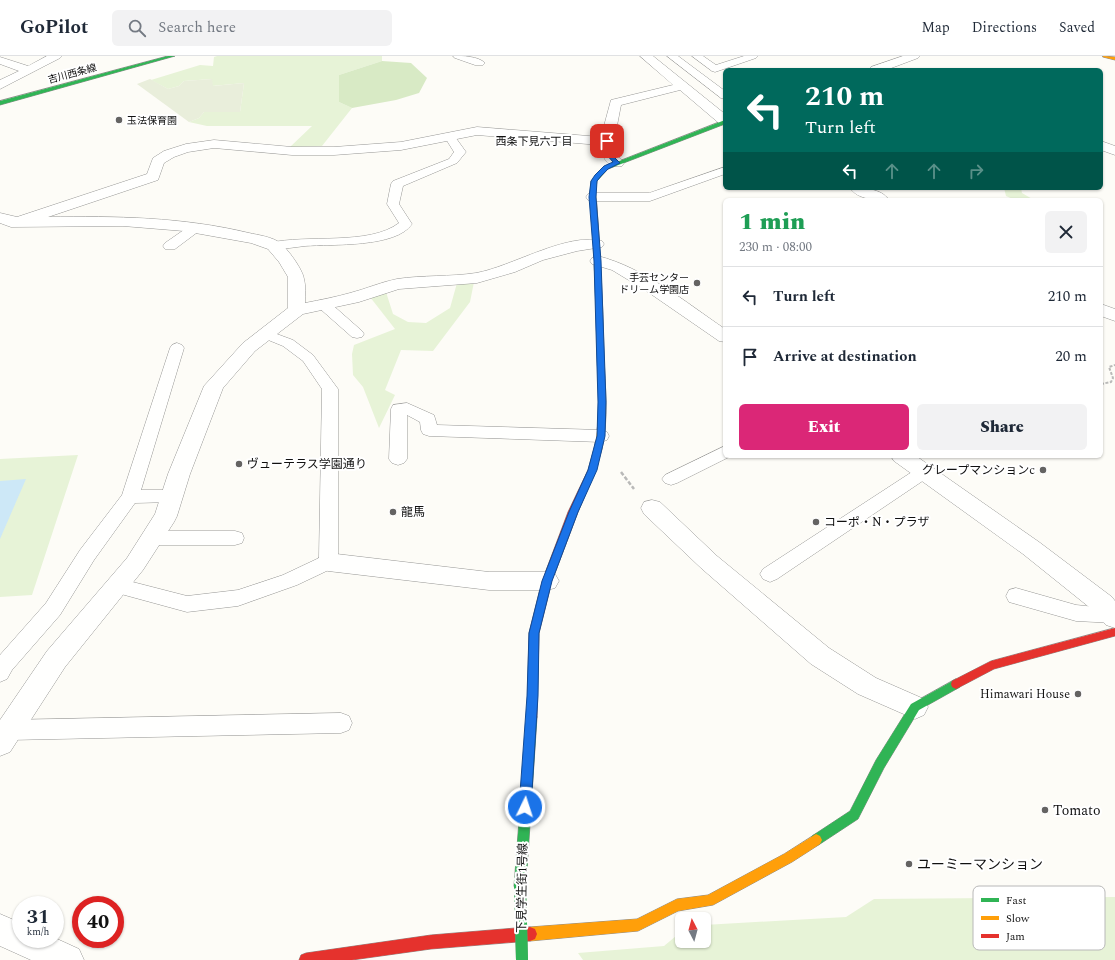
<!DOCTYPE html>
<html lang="en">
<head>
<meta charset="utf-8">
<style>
  :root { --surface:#fff; --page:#f2f2f3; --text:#1f2937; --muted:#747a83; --line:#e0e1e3; --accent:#db2777 }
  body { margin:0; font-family:Spectral,"Noto Sans JP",serif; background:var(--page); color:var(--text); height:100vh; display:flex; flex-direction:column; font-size:15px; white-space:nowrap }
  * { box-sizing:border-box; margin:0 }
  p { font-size:13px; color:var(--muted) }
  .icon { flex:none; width:22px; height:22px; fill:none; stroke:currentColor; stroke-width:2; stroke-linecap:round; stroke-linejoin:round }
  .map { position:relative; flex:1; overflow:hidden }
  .sheet { position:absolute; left:723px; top:142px; width:380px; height:260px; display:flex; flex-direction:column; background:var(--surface); border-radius:6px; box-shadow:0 1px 3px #0004 }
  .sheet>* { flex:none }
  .banner { position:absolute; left:723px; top:12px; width:380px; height:122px; border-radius:6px; box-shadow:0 1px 3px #0004; background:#00695c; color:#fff; overflow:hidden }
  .needle { width:26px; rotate:354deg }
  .controls { position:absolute; left:675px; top:856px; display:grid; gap:8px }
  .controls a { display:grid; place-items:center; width:36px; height:36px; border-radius:6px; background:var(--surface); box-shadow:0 1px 3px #0004; font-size:20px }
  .speed { position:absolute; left:12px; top:840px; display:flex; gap:8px; font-size:20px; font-weight:700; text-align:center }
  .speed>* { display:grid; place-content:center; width:52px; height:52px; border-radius:50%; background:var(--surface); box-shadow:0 1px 3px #0004; line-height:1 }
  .speed small { font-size:10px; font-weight:400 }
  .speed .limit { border:6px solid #d22; background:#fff; color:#111 }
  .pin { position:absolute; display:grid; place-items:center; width:34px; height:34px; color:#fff; margin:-17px; border-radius:8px; box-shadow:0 2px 6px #0006 }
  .me { position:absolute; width:44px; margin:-22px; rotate:4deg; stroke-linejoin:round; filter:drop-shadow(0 0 3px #0008) }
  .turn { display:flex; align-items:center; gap:14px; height:84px; padding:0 16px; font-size:18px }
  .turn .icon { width:52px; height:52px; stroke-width:2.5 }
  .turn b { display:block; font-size:28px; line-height:34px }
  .lanes { display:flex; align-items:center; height:38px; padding:0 16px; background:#0003; justify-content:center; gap:20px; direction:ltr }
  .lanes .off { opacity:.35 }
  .round { display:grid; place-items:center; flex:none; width:42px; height:42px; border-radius:6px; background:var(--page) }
  .head { display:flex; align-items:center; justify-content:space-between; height:68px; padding:0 16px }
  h1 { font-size:24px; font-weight:800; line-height:30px; color:#1e9e55 }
  .button { display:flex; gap:8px; margin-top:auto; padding:8px 16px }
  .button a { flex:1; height:46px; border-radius:6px; background:var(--accent); color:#fff; font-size:16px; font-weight:800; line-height:46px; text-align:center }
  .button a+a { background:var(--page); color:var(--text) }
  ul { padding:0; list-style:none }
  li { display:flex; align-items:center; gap:12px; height:60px; padding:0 16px; border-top:1px solid var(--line) }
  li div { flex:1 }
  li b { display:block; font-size:15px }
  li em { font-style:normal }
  header { display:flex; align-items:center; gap:24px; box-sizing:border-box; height:56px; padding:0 20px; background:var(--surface); border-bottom:1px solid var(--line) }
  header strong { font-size:19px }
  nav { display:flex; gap:22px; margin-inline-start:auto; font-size:14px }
  .search { width:280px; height:36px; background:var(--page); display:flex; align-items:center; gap:10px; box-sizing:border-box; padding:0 14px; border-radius:6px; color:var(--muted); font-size:15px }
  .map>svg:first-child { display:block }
  .green { fill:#e7f3d7 }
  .forest { fill:#d8eac5 }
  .cemetery { fill:#e9eedb }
  .water { fill:#cde8f7 }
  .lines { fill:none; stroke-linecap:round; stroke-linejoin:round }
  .lane-casing { stroke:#979795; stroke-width:1 }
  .street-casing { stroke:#979795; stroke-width:1 }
  .fast-casing { stroke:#8e8d8b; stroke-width:1 }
  .slow-casing { stroke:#8e8d8b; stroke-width:1 }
  .jam-casing { stroke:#8e8d8b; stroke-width:1 }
  .path-far1 { stroke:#b9b9b8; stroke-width:2; stroke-dasharray:3 1.5; stroke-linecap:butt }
  .path { stroke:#b9b9b8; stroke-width:2.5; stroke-dasharray:4 2; stroke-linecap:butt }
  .lane { fill:#fffffe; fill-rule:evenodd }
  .street { fill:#fffffe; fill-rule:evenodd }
  .fast { fill:#30b455; fill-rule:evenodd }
  .slow { fill:#ff9f0a; fill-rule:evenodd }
  .jam { fill:#e5322d; fill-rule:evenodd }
  .fast-bridge-casing { stroke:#8e8d8b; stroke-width:12; stroke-linecap:butt }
  .fast-bridge { stroke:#30b455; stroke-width:12 }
  .route { fill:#1a73e8; stroke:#114b97 }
  .poi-dot { fill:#646362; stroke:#fff; stroke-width:1.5 }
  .labels { text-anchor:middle; stroke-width:4; stroke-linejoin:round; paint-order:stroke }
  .far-street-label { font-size:10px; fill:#111; stroke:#fff }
  .far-poi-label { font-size:10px; fill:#111; stroke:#fff; text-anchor:start }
  .far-neighbourhood-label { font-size:11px; fill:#111; stroke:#fff }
  .poi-label { font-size:12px; fill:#111; stroke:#fff; text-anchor:start }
  .street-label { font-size:12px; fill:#111; stroke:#fff }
  .near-poi-label { font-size:14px; fill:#111; stroke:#fff; text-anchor:start }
  .key { fill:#fff; stroke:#b8b8b8; stroke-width:1 }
  .key-label { font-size:11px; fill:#111 }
</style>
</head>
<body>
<header>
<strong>GoPilot</strong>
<div class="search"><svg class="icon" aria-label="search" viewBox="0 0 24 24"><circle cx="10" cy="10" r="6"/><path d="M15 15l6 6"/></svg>Search here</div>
<nav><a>Map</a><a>Directions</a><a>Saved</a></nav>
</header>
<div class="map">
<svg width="1115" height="904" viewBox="0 0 1115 904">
  <rect width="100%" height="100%" fill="#fdfcf7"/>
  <path class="green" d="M217,0H382V5L339,19V46L352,52L322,90L290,91L312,70H207L189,66L199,62L204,56H240L244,27L212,30V23L184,25L179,30L168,33L151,24L200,9L213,10L214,1Z
    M1004,132H1021L1022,137L1034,144H1015L1006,140Z
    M474,226L470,246L433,295L401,294L385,334L395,339L379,372L363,331L353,319L352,298L354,289L395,273L370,241L386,236L393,258L408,266L426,267L450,252L457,227Z
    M78,399L32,539L0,541V403Z
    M1115,841V904H583L578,897L664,890L682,875V885H704V869L846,861L874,843Z"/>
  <path class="forest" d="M382,5L411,7L427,22L419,37L396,44L352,52L339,46V19Z"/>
  <path class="cemetery" d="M150,23L168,33L179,30L184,25L212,23L213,30L244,27L240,56H204L199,62L189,66L137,28Z"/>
  <path class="water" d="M26,423L0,483V425Z"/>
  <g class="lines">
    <g class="lane-casing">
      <path id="lane" d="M667,0H678L725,35V43L721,42Z
        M692,0H703L716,9L744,0H758L756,2L715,16L712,15Z
        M449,77L453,78L466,96L457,107L403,130L399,148L412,168C396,192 332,188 305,190C295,191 284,193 274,194L269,193L267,190L269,187C307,178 369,190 399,167L387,148L391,128L393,125L449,103L454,96L444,80Z
        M725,111V118L650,145H592L588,144L586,141L588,138L592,137H649Z
        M195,168L199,169L201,172L199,175L175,193H165L163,190L165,187L191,169Z
        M323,244L328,245L362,275L364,278L362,281L357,282L352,281L318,251L316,248L318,245Z
        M266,274L293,284L313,299L338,333V506L335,511L297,529L238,550L187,556L110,535L107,530L110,525L117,522L187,540L238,534L283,519L319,502L322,333L303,305L283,290L261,281L259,278L261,275Z
        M177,287L182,289L184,292L141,434H172L178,435L181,440L178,445L172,446L135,447L94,504L60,559L12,614L7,623L0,626V599L46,547L80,494L122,439L170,292L172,289Z
        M407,347L434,359L437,369L601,374L607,376L609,380L607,384L601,386L429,380L423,378L421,374L420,366L407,359V403L404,407L398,409L392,407L389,403L391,353L393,349Z
        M725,390V400H731L677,427L671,429L665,427L662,423L665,419Z
        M924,410L930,412L933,416L930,420L777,523L770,526L763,523L760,518L763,513L918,412Z
        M152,475H235L242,477L244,482L242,487L235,489H152L145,487L143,482L145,477Z
        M1016,532L1076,549L1115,553V567L1076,565L1009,546L1006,540L1009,534Z
        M341,657L349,660L352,667L349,674L341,677L9,684L1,681V667L9,664Z"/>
    </g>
    <g class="street-casing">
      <path id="street" d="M47,0H62L60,2L0,33V24L19,15L0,8V1L28,10Z
        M453,0C463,0 478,0 485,7L483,9H475L455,2Z
        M640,0H653L725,58V69L720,68L680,34L621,49L614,85L615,97L624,107L622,110C608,113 601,100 600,89L477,79L401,94L334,99H292L214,92L188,96L174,101L164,107L158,124L48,161C115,160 183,161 249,177C258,179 273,181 280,187C288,193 303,214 304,223C306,230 305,239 305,247C320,244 336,241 350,237C366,233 381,226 397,223C423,219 450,221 476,217C511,211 567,176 602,185L604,188L602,191L577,195L543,204L515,216L477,227L399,233L359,246L303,258L255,295L223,332L190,418L177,460L174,466L143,514L65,611L10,696L0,700V664L47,595L127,502L155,458L168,418L204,330L243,287L288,252V221L279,206L268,193L251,187L184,175L123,170L11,171L0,167V157L17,161L147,118L153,102L164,95L186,88L214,84L292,91H334L401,86L477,71L601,81L611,44L673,29Z
        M903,0H920L918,2L886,14H869L871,11Z
        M1101,85L1115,90V99L1101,94Z
        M850,132C863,132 881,132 889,144C876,144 858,144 850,132Z
        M598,200C645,212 685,246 725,273V286L719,285L645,234L612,214L592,208L590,205L592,202Z
        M1101,248L1115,253V265L1101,260Z
        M891,400H916L1039,486L1112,541L1115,545V572L1106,569L1094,555L1023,498L894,405Z
        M652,444L660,446L717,500L829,592L876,622L924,643L928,651L924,659L915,663L858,638L811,608L701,512L644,458L641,452L644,446Z
        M328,497L489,516H547L555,518L559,525L555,532L547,534H489L328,515L320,512L316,506L320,500Z
        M0,858L21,867V883H55V882L79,893L84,904H31L0,890Z"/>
    </g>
    <g class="fast-casing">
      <path id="fast" d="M168,0H175L0,49V45Z
        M725,64V68L608,113L597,125L595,138L590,137L591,125L604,111Z
        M956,623L960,625L961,628L960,631L919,654L884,712L858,763L820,788L816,790L812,788L810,784L812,780L850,755L876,704L911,648Z
        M532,656L536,658L537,661L526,830L524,834L520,836L516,834L514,830L527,661L528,658Z"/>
    </g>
    <g class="slow-casing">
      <path id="slow" d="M1103,0L1115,1V4L1103,1Z
        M593,135L596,137C600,191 603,245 604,299C605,330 609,363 602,393L598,396L594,393C601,363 598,330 597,299C596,245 594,191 590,137Z
        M816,778L820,780L822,784L820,788L792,806L713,849L678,855L638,875L530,885L525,883L523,878L525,873L530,871L637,863L677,843L708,839L784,798Z"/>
    </g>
    <g class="jam-casing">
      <path id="jam" d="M598,390L602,393L596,414L578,456L552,525L539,577L537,661L536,664L532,666L528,664L527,661L529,577L542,525L568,456L588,414L594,393Z
        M1115,572V580L994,613L956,633L952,631L951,628L952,625L991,605Z
        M530,871L535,873L537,878L535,883L530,885L431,893L352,904H299L301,899L306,897L431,879Z"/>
    </g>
    <path class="path-far1" d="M1101,328L1111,326L1113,322L1109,311L1115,309"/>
    <path class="path" d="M621,416L634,433"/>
    <use href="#lane" class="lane"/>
    <use href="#street" class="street"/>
    <use href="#fast" class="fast"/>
    <use href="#slow" class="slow"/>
    <use href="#jam" class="jam"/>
    <g class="fast-bridge-casing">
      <path id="fast-bridge" d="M520,830L522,904"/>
    </g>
    <use href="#fast-bridge" class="fast-bridge"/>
  </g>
  <path class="route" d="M605,84L610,85L611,98L620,107L608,113L601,120L597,125L596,141L601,205L606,346L605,380L597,414L578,456L552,525L539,577L538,640L531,751L530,755L525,756L521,755L519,751L527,640L529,577L542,525L569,456L588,414L597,380L598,346L594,205L589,141L591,125L595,119L604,110L613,106L606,98Z"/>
  <g class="poi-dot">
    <circle cx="119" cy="64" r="4"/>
    <circle cx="697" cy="227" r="4"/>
    <circle cx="239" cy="408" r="4"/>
    <circle cx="1043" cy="414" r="4"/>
    <circle cx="393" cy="456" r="4"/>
    <circle cx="816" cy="466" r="4"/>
    <circle cx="1078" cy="638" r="4"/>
    <circle cx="1045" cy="754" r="4"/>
    <circle cx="909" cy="808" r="4"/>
  </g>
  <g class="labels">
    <g class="far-street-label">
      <text transform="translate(72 17) rotate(-15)" y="4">吉川西条線</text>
    </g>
    <g class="far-poi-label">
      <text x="127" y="68">玉法保育園</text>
      <text x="689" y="225" text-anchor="end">手芸センター<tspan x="689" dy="12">ドリーム学園店</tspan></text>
    </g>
    <g class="far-neighbourhood-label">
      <text x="534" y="89">西条下見六丁目</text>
    </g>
    <g class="poi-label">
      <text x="247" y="412">ヴューテラス学園通り</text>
      <text x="1035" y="418" text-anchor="end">グレープマンションc</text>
      <text x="401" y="460">龍馬</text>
      <text x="824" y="470">コーポ・N・プラザ</text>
      <text x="1070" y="642" text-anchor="end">Himawari House</text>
    </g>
    <g class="street-label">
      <text transform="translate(522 832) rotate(-89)" y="4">下見学生街1号線</text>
    </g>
    <g class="near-poi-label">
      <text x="1053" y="759">Tomato</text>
      <text x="917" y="813">ユーミーマンション</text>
    </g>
  </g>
  <rect x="973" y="830" width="132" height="64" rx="6" class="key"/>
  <rect x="981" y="842" width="18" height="4" fill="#30b455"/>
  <rect x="981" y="860" width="18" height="4" fill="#ff9f0a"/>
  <rect x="981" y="878" width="18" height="4" fill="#e5322d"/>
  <g class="key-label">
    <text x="1006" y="848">Fast</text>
    <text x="1006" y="866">Slow</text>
    <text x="1006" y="884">Jam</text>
  </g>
</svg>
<div class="controls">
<a><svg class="needle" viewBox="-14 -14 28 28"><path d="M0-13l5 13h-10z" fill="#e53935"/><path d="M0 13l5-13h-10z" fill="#747a83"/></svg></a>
</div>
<div class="speed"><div>31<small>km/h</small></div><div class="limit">40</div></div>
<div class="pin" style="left:607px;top:85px;background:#d93025"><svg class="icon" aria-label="arrive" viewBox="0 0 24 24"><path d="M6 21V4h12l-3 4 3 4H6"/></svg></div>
<svg class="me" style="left:525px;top:751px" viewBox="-20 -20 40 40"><circle r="17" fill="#1a73e8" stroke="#fff" stroke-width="3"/><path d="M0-11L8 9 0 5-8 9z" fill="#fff"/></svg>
<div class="banner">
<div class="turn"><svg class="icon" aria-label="left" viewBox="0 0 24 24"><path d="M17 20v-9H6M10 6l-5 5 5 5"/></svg><div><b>210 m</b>Turn left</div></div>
<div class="lanes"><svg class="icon" aria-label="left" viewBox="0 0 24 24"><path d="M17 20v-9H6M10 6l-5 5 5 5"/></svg><svg class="icon off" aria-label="ahead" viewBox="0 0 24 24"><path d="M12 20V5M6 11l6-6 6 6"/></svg><svg class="icon off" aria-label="ahead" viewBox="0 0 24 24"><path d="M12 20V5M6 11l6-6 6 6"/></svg><svg class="icon off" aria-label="right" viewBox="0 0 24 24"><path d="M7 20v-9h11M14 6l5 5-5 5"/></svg></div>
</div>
<section class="sheet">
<div class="head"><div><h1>1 min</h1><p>230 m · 08:00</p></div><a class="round"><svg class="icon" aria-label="close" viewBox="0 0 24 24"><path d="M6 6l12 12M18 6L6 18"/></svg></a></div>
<ul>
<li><svg class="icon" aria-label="left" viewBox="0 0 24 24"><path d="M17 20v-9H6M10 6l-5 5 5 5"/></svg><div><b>Turn left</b></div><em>210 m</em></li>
<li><svg class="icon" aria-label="arrive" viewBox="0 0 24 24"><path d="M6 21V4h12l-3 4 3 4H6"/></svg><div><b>Arrive at destination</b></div><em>20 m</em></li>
</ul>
<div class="button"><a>Exit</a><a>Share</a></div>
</section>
</div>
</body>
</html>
